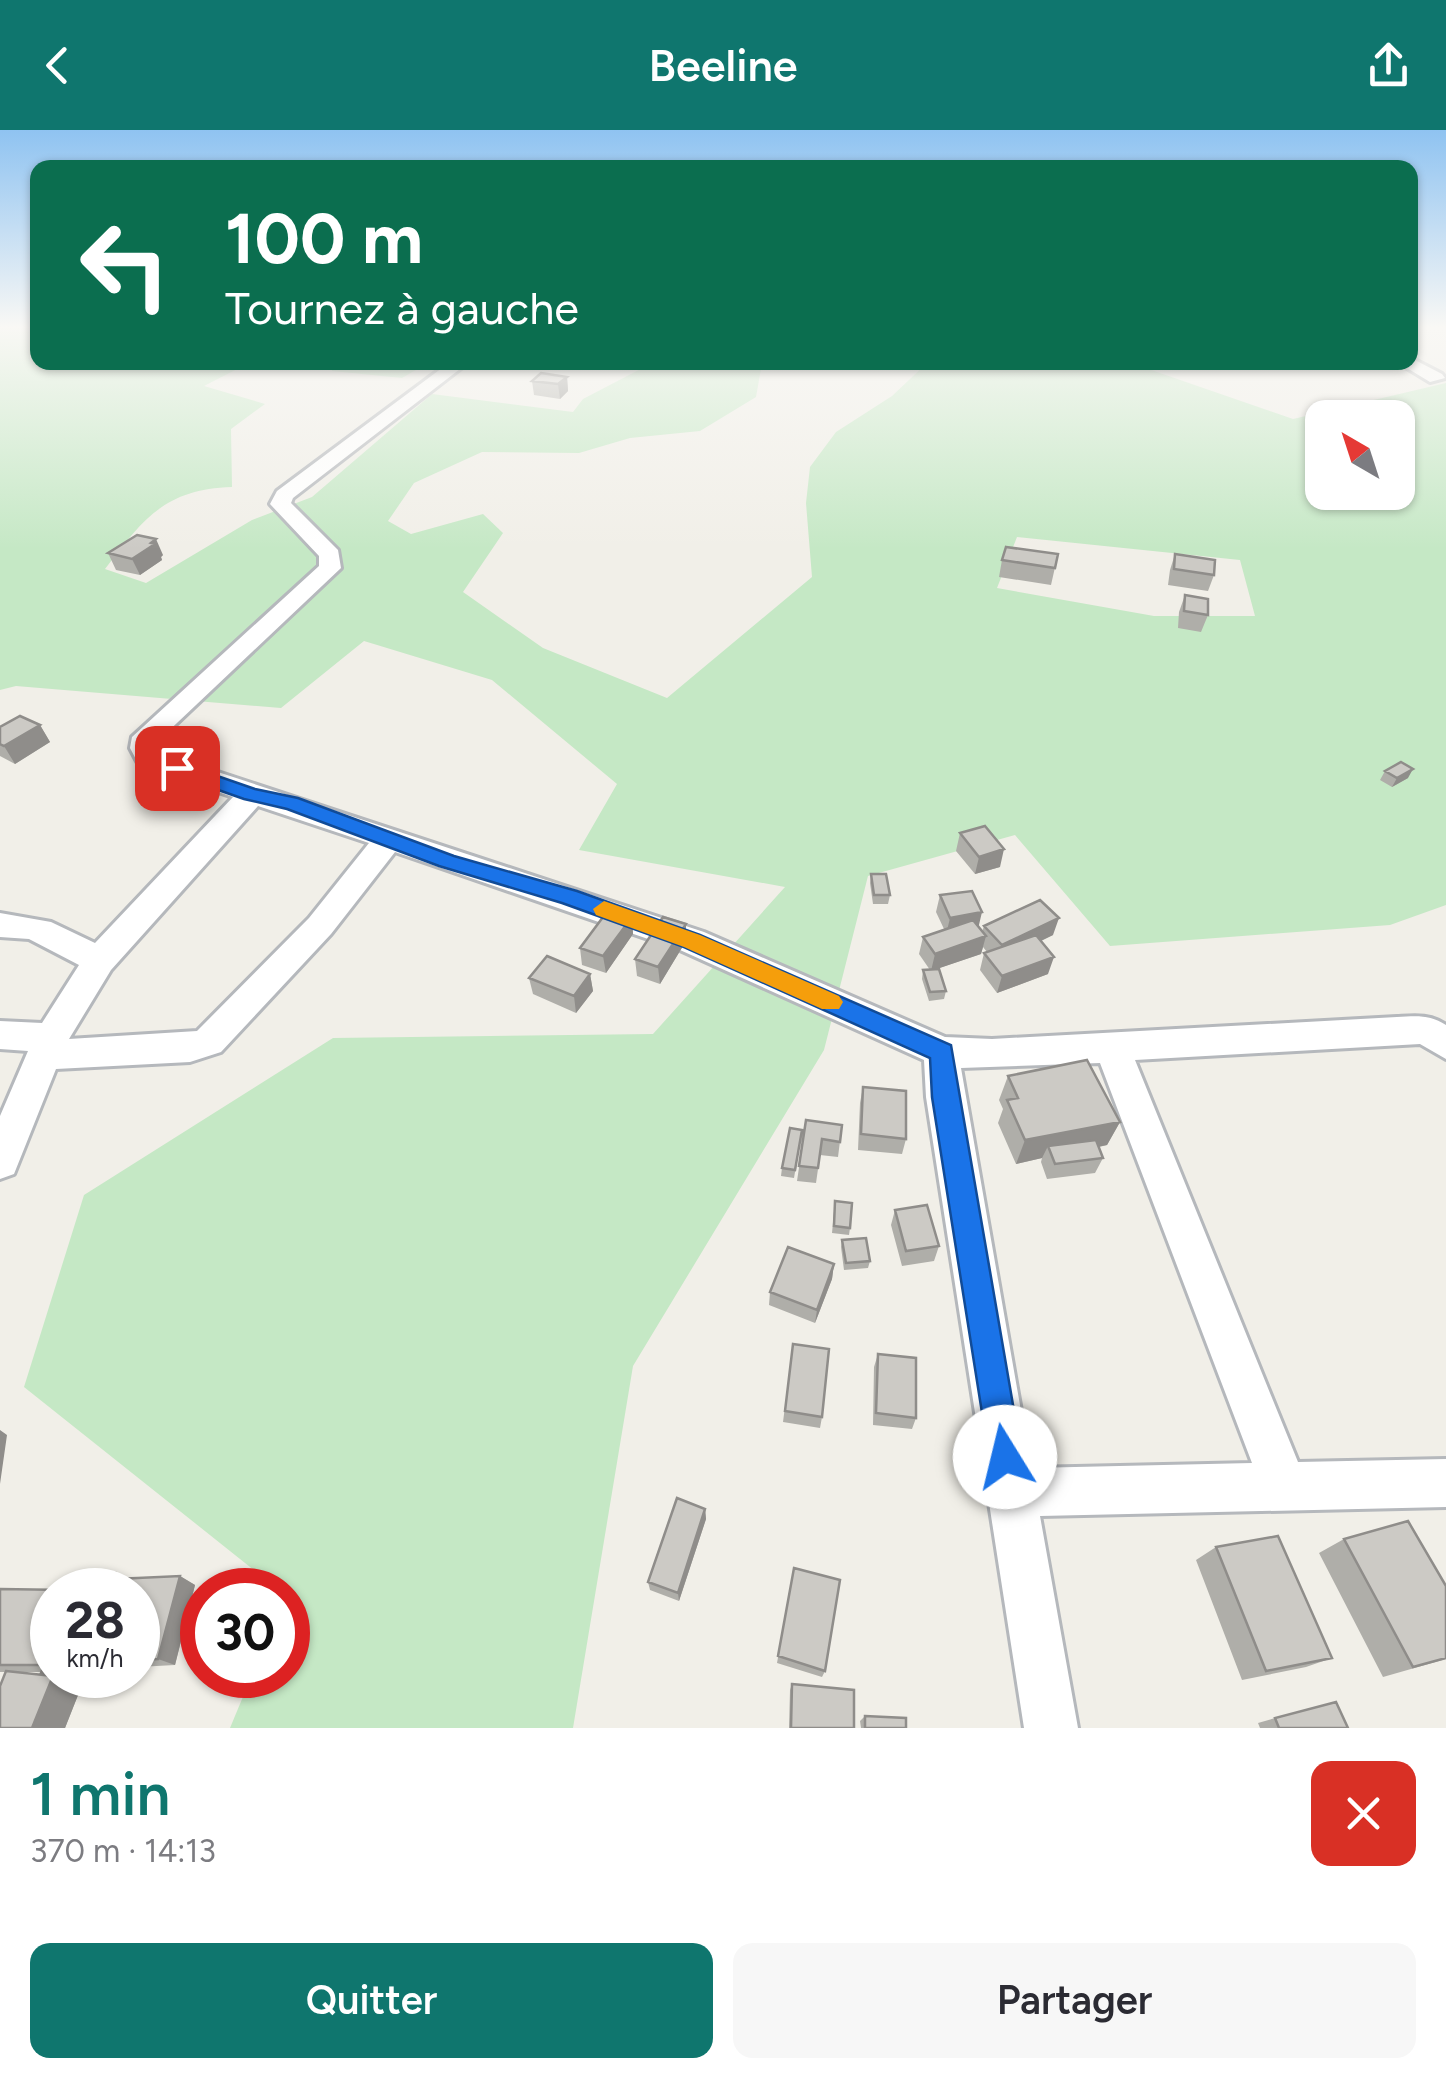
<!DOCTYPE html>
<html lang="fr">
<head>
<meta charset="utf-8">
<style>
  :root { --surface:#fff; --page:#f7f7f7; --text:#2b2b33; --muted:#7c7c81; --accent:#0f766e }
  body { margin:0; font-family:Figtree,sans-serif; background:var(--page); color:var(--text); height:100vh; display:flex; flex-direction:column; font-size:38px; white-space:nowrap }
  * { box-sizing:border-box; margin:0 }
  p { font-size:32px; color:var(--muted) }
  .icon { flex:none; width:55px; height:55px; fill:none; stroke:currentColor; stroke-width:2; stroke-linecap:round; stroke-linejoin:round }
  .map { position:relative; height:1598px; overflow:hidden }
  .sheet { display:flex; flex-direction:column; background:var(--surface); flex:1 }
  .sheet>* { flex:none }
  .guide { position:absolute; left:30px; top:30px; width:1388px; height:210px; border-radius:20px; box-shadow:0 2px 8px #0004; background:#0b6e4f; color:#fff; overflow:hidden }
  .needle { width:65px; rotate:321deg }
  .tools { position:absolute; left:1305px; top:270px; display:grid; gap:20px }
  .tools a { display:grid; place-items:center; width:110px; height:110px; border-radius:20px; background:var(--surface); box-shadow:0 2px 8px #0004; font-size:50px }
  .speed { position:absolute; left:30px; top:1438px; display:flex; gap:20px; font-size:50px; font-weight:700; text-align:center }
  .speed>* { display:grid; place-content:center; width:130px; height:130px; border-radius:50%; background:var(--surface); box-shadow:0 2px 8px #0004; line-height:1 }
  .speed small { font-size:25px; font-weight:400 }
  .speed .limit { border:15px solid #d22; background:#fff; color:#111 }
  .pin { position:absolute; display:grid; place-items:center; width:85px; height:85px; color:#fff; margin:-42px; border-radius:20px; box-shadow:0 5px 15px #0006 }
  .me { position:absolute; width:110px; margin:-55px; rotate:351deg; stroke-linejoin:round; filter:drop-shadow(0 0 8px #0008) }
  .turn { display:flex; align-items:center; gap:35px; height:210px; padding:0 30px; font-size:45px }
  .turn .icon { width:130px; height:130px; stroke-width:2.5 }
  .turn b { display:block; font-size:70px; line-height:85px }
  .round { display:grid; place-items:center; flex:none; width:105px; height:105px; border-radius:20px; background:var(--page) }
  .summary { display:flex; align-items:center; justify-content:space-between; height:170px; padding:0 30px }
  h1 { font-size:60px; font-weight:600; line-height:75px; color:var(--accent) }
  .primary-button { display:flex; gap:20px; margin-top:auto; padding:20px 30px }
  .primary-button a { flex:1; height:115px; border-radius:20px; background:var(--accent); color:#fff; font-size:40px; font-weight:600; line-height:115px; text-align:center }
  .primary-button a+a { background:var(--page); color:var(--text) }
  header { display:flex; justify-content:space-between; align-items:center; height:130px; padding:0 30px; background:var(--accent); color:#fff; font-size:45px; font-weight:600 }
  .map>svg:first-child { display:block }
  .green { fill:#c5e8c5; fill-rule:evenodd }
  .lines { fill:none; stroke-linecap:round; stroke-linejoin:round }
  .minor-casing { stroke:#b5b8bc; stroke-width:6 }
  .minor { fill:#fff; fill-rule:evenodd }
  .wall { fill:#afaea9; fill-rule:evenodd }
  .shaded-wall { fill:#8f8d8a }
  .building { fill:#cccac5; stroke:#8f8d8a; stroke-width:2.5 }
  .route { fill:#1a73e8; stroke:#114b97; stroke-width:2.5 }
  .slow { fill:#f59e0b }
</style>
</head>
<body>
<header><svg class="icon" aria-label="back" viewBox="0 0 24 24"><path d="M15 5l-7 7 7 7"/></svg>Beeline<svg class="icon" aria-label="share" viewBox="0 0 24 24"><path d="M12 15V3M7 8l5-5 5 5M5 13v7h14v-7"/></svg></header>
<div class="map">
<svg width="1446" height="1598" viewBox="0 0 1446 1598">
  <rect width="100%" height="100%" fill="#f1efe8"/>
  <path class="green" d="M0,195H37L38,232L249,233L204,256L265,274L231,299L232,357C165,359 143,389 105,439L146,453L252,390L312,367L432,264L573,282L583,269L652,233H762L756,267L700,301L630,308L579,323L482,322L414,353L388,391L411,404L483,384L503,403L463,462L543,518L667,568L812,447L806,373L810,337L836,302L892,266L927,233H1131L1293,289L1446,253V775L1390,795L1110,816L1015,705L868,746L824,920L633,1236L573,1598H230L252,1545H288V1460H279L24,1257L84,1065L333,908L653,904L785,757L579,720L617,654L492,550L364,511L281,578L16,556L0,560ZM1322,288H1398V362H1322ZM1017,407L1240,430L1255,486H1154L997,458Z
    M331,233V232L428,233L402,248L332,241Z"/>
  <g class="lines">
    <g class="minor-casing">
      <path id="minor" d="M1411,228L1442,244L1445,248L1430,252L1397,232H1410Z
        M450,232H469L293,368L291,373L338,420L341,438L159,610L160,623L704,802L945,907L992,909L1397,887C1415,886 1430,884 1446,895V929L1420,914L1135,930L1298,1332L1446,1329V1377L1040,1386L1078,1598H1024L926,967L924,930L680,820L395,722L331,804L221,922L190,932L56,939L14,1044L0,1049V986L28,921L0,919V891L42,893L79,835L29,809L0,807V783L51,792L95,813L233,667L139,635L130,618L132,607L319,436V426L270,374L277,361ZM258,676L369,713L309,788L197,901L69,909L111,840ZM1100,933L1252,1333L1031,1338L961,938Z"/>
    </g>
    <use href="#minor" class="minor"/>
  </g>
  <path class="wall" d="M567,247L568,261L560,269L534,265L532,251Z
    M108,423L163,425L161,427L162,430L140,445L116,440Z
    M1058,424L1051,455L999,447L1002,430Z
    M1175,424L1214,445L1208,461L1168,455L1170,440Z
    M1185,465L1208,485L1201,502L1178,498L1179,482Z
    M40,595L50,612L15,634L0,626V597Z
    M1385,641L1408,648L1392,657L1380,650Z
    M960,703L1000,737L975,744L956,721Z
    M871,744L890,765L888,774H873L870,753Z
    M940,765L982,802L984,796L1053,805L1041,811L1048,844L997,863L980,840L984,823L987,822L983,817L981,824L936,839L946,861L944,869L929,871L922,849L923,840H930L919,824L923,807L944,799L936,782Z
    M632,787L633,804L606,843L582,835L580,818Z
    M686,794V811L660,854L637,846L635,829Z
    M590,844L593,861L576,883L533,864L529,848Z
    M1008,946L1120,992L1107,1015L1099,1017L1103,1028L1095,1043L1047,1049L1041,1032L1042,1028L1016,1034L998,993L1003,979L999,970Z
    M863,957L906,1009L902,1024L858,1020L860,973Z
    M806,990L842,995L838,1027L820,1025L816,1053L797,1051Z
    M802,1000L794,1048L781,1046L782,1038Z
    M835,1071L850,1098L849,1105L832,1103Z
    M895,1080L939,1116L934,1131L902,1136L891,1095Z
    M842,1110L870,1131L868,1138L844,1140L841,1117Z
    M834,1134L832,1149L815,1193L769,1175L770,1162Z
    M793,1214L822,1287L820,1298L783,1292Z
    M878,1224L916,1288L912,1299L873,1295L874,1237Z
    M705,1379L706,1389L679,1471L650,1460L648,1452Z
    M1344,1409L1446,1529L1383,1547L1319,1423Z
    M1216,1417L1332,1528L1306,1537L1242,1550L1196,1430Z
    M794,1438L825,1541L822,1547L777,1533Z
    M115,1443L125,1449L180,1446L195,1455L175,1535L138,1537V1460Z
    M0,1459L52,1460V1545H102L101,1547L62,1548L82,1555L65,1598H0L6,1542H0ZM8,1542H42L52,1546Z
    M792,1554L854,1598H789L790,1560Z
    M865,1586L906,1598H861L860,1591Z
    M1275,1588L1348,1598H1260L1258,1593Z"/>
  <path class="shaded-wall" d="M567,247L568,261L560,269L558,254Z
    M156,409L163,425L161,427L162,430L140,445L132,429Z
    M40,595L50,612L15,634L4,616Z
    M1413,639L1408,648L1392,657L1397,648Z
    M1004,719L1000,737L975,744L979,727Z
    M982,782L978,799L946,805L950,788Z
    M632,787L633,804L606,843L603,826Z
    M1059,788L1053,805L997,832L1002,815Z
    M686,794V811L660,854L658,837Z
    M986,806L981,824L931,841L935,824Z
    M1054,827L1048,844L997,863L1002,846Z
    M590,844L593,861L576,883L574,866Z
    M1120,992L1107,1015L1052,1026L1048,1016L1042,1028L1016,1034L1025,1010Z
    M834,1134L832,1149L815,1193L817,1180Z
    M0,1300L7,1305L0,1354Z
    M705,1379L706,1389L679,1471L678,1463Z
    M115,1443L131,1452L129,1460H109Z
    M180,1446L195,1455L175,1535L158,1529Z
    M52,1499V1540L39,1535Z
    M53,1546L82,1555L65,1598H32Z"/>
  <path class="building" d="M541,243L567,247L558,254L532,251Z
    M137,405L156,409L151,413L155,414L132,429L108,423Z
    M1006,417L1058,424L1055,438L1002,430Z
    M1175,424L1215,430L1214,445L1174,439Z
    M1185,465L1208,469V485L1184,481Z
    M20,586L40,595L4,616L0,614V597Z
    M1401,632L1413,639L1397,648L1385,641Z
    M985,696L1004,719L979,727L960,703Z
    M871,744H886L890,765H874Z
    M972,761L982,782L950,788L940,765Z
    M1040,770L1059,788L1002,815L984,796Z
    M609,779L632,787L603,826L580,818Z
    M663,787L686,794L658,837L635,829Z
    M973,790L986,806L935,824L923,807Z
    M1036,805L1054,827L1002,846L984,823Z
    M547,826L590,844L574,866L529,848Z
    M939,839L946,861L930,862L923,840Z
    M1087,930L1120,992L1025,1010L1007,970L1018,968L1008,946Z
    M863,957L906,961V1009L861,1004Z
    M806,990L842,995L840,1012L822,1009L818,1038L799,1036Z
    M790,998L802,1000L795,1040L782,1038Z
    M1096,1010L1103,1028L1055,1034L1048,1016Z
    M835,1071L852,1073L850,1098L834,1096Z
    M927,1075L939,1116L906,1121L895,1080Z
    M866,1108L870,1131L846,1133L842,1110Z
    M788,1117L834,1134L817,1180L770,1162Z
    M793,1214L829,1219L822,1287L785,1281Z
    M878,1224L916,1228V1288L876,1283Z
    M677,1368L705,1379L678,1463L648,1452Z
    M1408,1391L1446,1456V1528L1413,1537L1344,1409Z
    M1278,1406L1332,1528L1266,1541L1216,1417Z
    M794,1438L840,1450L825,1541L778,1526Z
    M115,1443L109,1460H70L76,1444Z
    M180,1446L158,1529L138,1530V1460H113L116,1449Z
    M0,1459L67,1460H52V1499L39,1535H0Z
    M52,1511V1542L41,1543Z
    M6,1541L53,1546L32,1598H0V1556Z
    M792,1554L854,1560V1598H791Z
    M1336,1572L1348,1598H1279L1275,1588Z
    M865,1586L906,1588V1598H865Z"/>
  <linearGradient id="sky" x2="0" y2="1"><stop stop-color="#8fc3f1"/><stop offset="0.47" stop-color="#f9f8f5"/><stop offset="1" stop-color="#f9f8f5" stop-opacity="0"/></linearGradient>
  <rect width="1446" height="419" fill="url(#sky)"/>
  <path class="route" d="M177,632L255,659L298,668L454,726L577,761L700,805L951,915L1022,1327L1017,1339L1005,1344L994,1339L989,1327L932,967L930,928L684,817L562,773L439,736L287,679L244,669L170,643V634Z"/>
  <path class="slow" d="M604,771L700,805L839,866L843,872L839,879H822L684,817L596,785L593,779Z"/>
</svg>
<div class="tools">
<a><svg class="needle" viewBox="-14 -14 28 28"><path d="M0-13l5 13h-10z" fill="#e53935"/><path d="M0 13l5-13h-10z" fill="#7c7c81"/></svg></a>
</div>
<div class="speed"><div>28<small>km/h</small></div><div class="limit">30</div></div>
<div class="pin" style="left:177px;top:638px;background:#d93025"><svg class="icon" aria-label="arrive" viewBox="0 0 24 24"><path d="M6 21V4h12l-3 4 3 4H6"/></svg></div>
<svg class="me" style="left:1005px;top:1327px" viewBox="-20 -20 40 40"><circle r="19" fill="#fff"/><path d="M0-13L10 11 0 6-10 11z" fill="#1a73e8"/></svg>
<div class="guide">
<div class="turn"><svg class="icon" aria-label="left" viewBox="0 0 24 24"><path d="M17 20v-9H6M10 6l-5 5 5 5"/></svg><div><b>100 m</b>Tournez à gauche</div></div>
</div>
</div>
<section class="sheet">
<div class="summary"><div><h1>1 min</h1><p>370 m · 14:13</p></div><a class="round" style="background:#d93025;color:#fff"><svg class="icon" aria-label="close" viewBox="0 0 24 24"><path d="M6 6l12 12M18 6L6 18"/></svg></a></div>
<div class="primary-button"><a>Quitter</a><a>Partager</a></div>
</section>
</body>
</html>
